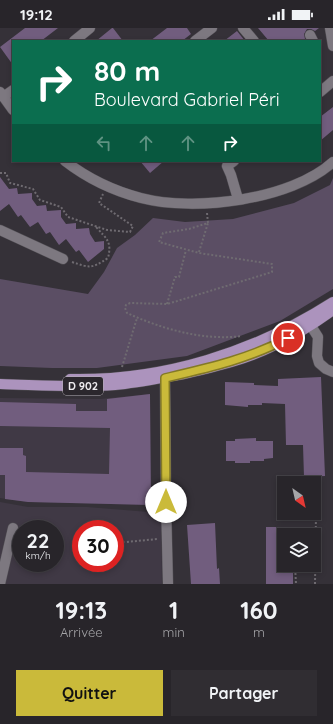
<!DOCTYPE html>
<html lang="fr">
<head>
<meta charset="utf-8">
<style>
  :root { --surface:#28252a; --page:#302d32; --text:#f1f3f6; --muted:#a5a5a8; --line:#444247; --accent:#caba3a }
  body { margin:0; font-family:Quicksand,sans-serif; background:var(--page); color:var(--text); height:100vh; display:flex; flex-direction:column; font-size:15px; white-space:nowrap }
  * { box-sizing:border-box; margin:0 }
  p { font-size:13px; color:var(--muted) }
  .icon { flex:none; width:22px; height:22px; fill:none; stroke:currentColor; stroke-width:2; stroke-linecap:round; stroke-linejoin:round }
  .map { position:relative; height:556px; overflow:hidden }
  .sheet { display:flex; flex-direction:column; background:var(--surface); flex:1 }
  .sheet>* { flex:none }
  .guide { position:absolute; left:12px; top:12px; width:309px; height:122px; border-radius:0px; box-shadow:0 2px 6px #0003,0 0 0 1px var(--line); background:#0b6e4f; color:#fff; overflow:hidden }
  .needle { width:26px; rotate:146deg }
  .controls { position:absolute; left:277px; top:448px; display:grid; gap:8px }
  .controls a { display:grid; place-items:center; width:44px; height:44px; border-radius:0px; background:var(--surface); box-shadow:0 2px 6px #0003,0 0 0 1px var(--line); font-size:20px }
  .speed { position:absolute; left:12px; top:492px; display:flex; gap:8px; font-size:20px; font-weight:700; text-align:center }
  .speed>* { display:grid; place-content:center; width:52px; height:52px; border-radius:50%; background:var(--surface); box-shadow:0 2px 6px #0003,0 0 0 1px var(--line); line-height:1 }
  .speed small { font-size:10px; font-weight:400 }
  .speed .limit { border:6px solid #d22; background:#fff; color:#111 }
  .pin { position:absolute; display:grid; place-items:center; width:34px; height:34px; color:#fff; margin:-17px; border:2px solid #fff; border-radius:50%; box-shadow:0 1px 4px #0007 }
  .me { position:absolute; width:44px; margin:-22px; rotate:0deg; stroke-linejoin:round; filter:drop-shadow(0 0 3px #0008) }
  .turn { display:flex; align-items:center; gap:14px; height:84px; padding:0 16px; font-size:18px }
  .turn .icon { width:52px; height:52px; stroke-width:2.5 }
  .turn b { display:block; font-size:28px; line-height:34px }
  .lanes { display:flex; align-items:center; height:38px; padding:0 16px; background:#0003; justify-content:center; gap:20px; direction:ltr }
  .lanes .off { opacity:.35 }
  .eta { display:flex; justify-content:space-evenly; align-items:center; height:68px; text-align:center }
  .eta b { font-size:24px; font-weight:700; line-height:28px }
  .primary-button { display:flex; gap:8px; margin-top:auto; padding:8px 16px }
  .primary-button a { flex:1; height:46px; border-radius:0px; background:var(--accent); color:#111; font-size:16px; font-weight:700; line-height:46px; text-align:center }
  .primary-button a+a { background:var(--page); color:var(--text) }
  .status { display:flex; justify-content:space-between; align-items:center; height:28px; padding:0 20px; background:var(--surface); direction:ltr }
  .status svg { height:11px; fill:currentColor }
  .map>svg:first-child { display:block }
  .built { fill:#403945; fill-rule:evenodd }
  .green { fill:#5b4e64 }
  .building { fill:#715d7e }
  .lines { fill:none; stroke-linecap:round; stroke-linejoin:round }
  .minor-casing { stroke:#535055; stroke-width:11 }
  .major-casing { stroke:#535055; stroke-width:11 }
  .path { stroke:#6f6b71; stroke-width:2; stroke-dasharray:2 2; stroke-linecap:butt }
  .minor { stroke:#7d7880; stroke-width:10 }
  .major { stroke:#ac93bd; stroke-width:10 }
  .route-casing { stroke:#837926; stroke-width:10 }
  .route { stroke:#caba3a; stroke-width:7 }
  .labels { text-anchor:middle; stroke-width:3; stroke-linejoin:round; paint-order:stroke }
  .shield { fill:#2b272d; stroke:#b4b0b5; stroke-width:1 }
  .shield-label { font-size:11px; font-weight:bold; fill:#eeebef }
</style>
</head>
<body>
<div class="status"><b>19:12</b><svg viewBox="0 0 49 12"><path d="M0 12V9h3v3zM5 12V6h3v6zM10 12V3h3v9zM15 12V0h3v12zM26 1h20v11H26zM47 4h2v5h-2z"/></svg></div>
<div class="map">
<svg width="333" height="556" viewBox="0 0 333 556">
  <rect width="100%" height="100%" fill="#353138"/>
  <path class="built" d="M150,366L151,477L28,474L0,470V370L100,371Z
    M0,474L28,479H87L161,485L162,556H0ZM21,501H55V535H21ZM81,501H115V535H81Z"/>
  <path class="green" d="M333,150V261L280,293L187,328L97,340H52L0,338V251L88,266L104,244L117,220L135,207L153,190L185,194L233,191L294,175L330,157Z"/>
  <path class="building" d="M25,0H58L41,13H13V37L0,19Z
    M113,0L123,13H96L112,0Z
    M167,0H187L191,6L182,13H150Z
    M258,0H319L315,3L311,1H307L304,6L305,11L302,13H269Z
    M237,3L245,13H224Z
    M333,79V102L320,113V89Z
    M140,133H164L150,145Z
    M0,149L9,161L17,160L18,166L32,165V171L37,178L46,177L47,183L61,182V189L66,196L76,195V201L89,200L90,206L95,214L104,213V221L88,234L79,222L76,224L66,211L59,217L50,204L46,206L38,194L30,199L21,187L18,189L9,176L0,183Z
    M321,349L325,448L304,449L303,417H286L285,376L262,375V377H248V379L225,377V354L254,355V357L278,358V351Z
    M150,366L151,477L28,474L5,471V447H0V420H23V427L26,428V444L109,446L110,400L0,398V374L76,376V383H107V371Z
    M256,410V413H273V430L264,431V433H250V435H235V433H226V413H235V411Z
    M215,495L217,541L219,540L220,556H191L187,497Z
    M266,499H284V537H293V556H266Z"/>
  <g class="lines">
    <g class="minor-casing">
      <path id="minor" d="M243,0L254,13
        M330,0L333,18
        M310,7L313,13
        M74,13L90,0
        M195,13L212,0
        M0,64L13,82
        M320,64L333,53
        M3,69L13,62
        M65,133C87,150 114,163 141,170C195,184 291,172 333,134
        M234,133L227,138L231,147L238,171
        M0,202L63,231
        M311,298L318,309L317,328L319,335L326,341L333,344
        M165,350L166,474L168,556
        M0,556L13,500"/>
    </g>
    <g class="major-casing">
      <path id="major" d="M70,351C163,353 255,324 333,274
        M0,356C38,357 77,360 115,357C138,355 161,350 184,346C214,339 245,332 273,318C294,308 314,296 333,282"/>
    </g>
    <path class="path" d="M0,145H6L10,155L33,161L40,172L61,179L68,189L107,202L130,204L133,198L99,175L103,166
      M207,185L208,195L189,201L163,205L159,214L199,225L272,236V244L174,274L167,276L130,275L126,277L125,280L127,285C162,301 203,313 242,308
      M199,224L208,195
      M72,234C90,240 91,241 108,230C112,214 107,211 96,199
      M167,276L175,249H179L186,222
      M122,339L137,290
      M115,515L158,511
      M295,537L296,556
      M315,556L316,486"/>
    <use href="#minor" class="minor"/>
    <use href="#major" class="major"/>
  </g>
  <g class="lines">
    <g class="route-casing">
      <path id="route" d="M166,474L165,350C208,340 249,331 288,310"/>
    </g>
    <use href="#route" class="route"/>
  </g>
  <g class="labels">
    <rect class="shield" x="63" y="349" width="40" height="18" rx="3"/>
    <g class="shield-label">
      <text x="83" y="362">D 902</text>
    </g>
  </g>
</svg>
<div class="controls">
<a><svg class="needle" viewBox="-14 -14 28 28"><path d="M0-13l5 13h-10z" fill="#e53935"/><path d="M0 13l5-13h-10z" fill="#a5a5a8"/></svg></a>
<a><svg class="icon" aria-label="layers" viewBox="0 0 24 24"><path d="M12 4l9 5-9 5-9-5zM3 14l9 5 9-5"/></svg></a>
</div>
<div class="speed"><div>22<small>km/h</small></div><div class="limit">30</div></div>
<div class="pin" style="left:288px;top:310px;background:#d93025"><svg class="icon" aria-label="arrive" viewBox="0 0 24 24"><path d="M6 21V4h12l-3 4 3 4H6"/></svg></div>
<svg class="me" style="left:166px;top:474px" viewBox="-20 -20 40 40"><circle r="19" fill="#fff"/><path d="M0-13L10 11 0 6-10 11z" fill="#caba3a"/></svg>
<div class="guide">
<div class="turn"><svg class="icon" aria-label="right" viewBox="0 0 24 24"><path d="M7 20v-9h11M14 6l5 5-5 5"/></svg><div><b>80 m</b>Boulevard Gabriel Péri</div></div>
<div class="lanes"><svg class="icon off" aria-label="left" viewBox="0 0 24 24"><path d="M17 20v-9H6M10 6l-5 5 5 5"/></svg><svg class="icon off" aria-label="ahead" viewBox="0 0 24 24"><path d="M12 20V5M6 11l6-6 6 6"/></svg><svg class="icon off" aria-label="ahead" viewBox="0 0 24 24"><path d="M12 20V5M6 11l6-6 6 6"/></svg><svg class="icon" aria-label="right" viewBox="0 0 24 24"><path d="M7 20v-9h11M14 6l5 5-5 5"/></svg></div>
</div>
</div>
<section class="sheet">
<div class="eta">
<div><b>19:13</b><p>Arrivée</p></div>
<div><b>1</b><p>min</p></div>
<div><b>160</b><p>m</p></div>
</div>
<div class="primary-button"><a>Quitter</a><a>Partager</a></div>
</section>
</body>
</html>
